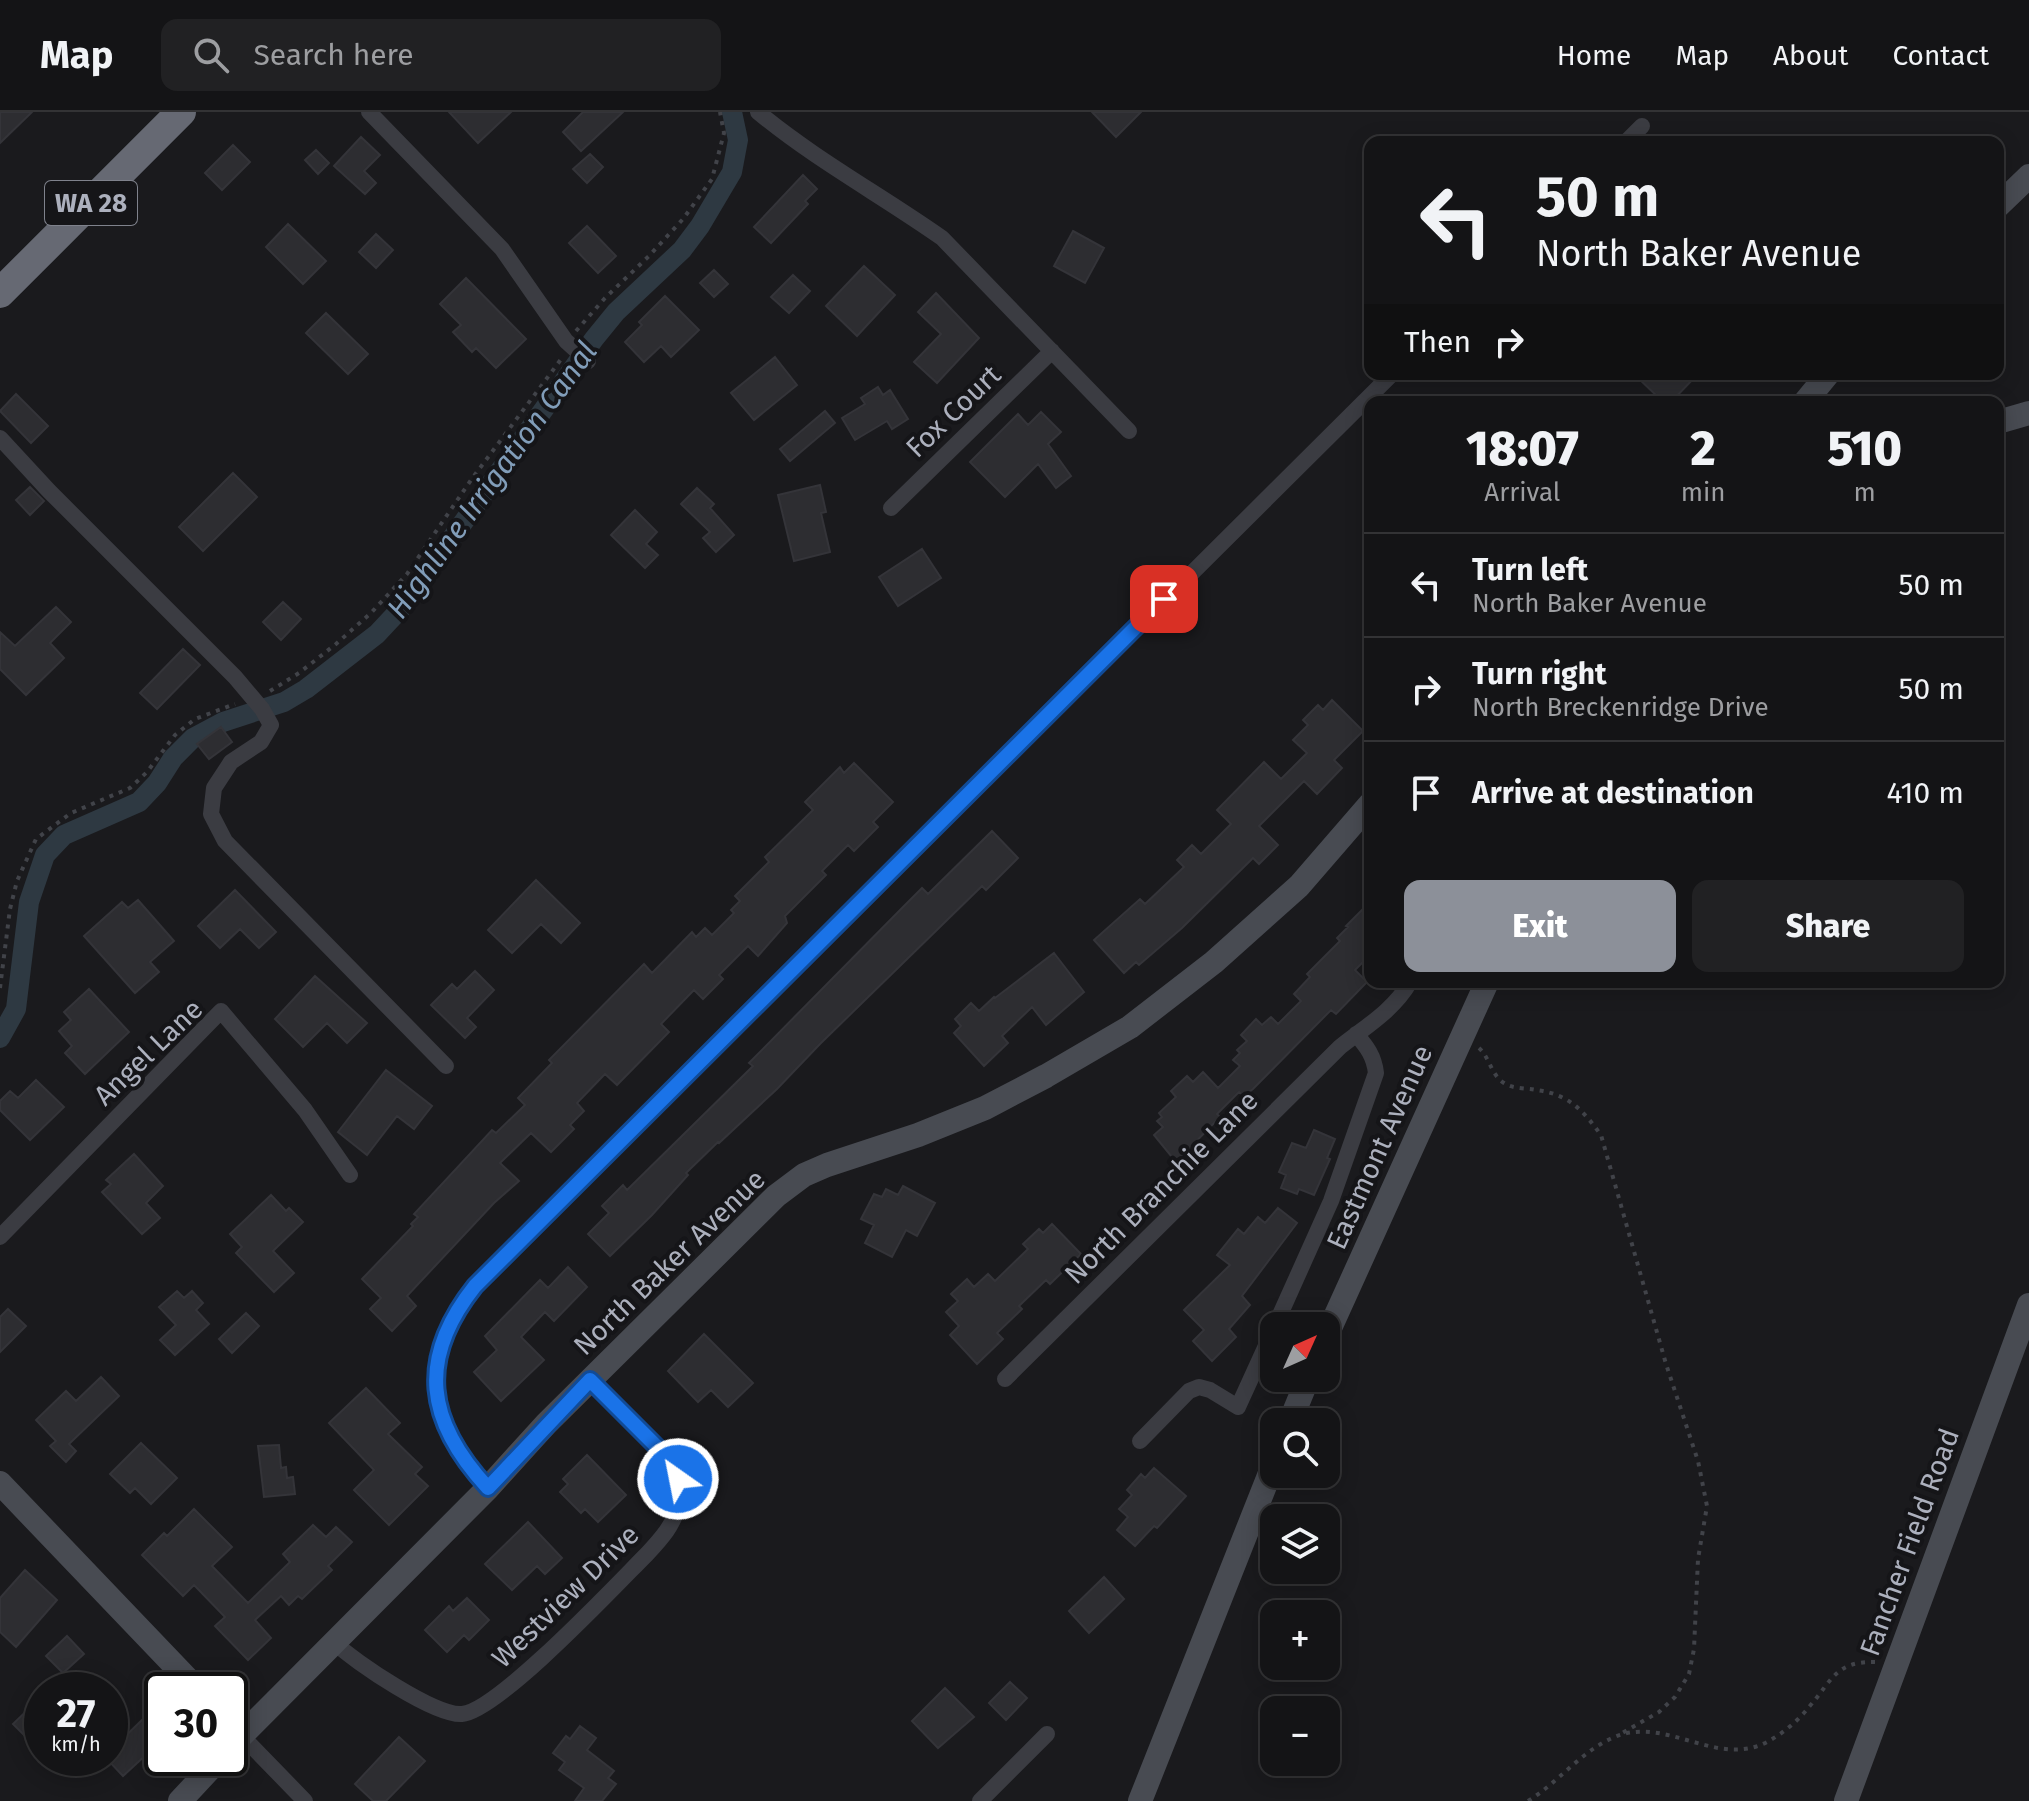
<!DOCTYPE html>
<html lang="en">
<head>
<meta charset="utf-8">
<style>
  :root { --surface:#141416; --page:#212123; --text:#f1f3f6; --muted:#9d9ea1; --line:#333335; --accent:#8c9099 }
  body { margin:0; font-family:"Fira Sans",sans-serif; background:var(--page); color:var(--text); height:100vh; display:flex; flex-direction:column; font-size:30px; white-space:nowrap }
  * { box-sizing:border-box; margin:0 }
  p { font-size:26px; color:var(--muted) }
  .icon { flex:none; width:44px; height:44px; fill:none; stroke:currentColor; stroke-width:2; stroke-linecap:round; stroke-linejoin:round }
  .map { position:relative; flex:1; overflow:hidden }
  .side { position:absolute; left:1364px; top:284px; width:640px; height:592px; display:flex; flex-direction:column; background:var(--surface); border-radius:16px; box-shadow:0 4px 20px #0003,0 0 0 2px var(--line) }
  .side>* { flex:none }
  .guide { position:absolute; left:1364px; top:24px; width:640px; height:244px; border-radius:16px; box-shadow:0 4px 20px #0003,0 0 0 2px var(--line); background:#141416; color:var(--text); overflow:hidden }
  .needle { width:52px; rotate:45deg }
  .buttons { position:absolute; left:1260px; top:1200px; display:grid; gap:16px }
  .buttons a { display:grid; place-items:center; width:80px; height:80px; border-radius:16px; background:var(--surface); box-shadow:0 4px 20px #0003,0 0 0 2px var(--line); font-size:40px }
  .speed { position:absolute; left:24px; top:1560px; display:flex; gap:16px; font-size:40px; font-weight:700; text-align:center }
  .speed>* { display:grid; place-content:center; width:104px; height:104px; border-radius:50%; background:var(--surface); box-shadow:0 4px 20px #0003,0 0 0 2px var(--line); line-height:1 }
  .speed small { font-size:20px; font-weight:400 }
  .speed .limit { border:4px solid #111; border-radius:12px; background:#fff; color:#111 }
  .pin { position:absolute; display:grid; place-items:center; width:68px; height:68px; color:#fff; margin:-34px; border-radius:16px; box-shadow:0 4px 12px #0006 }
  .me { position:absolute; width:88px; margin:-44px; rotate:327deg; stroke-linejoin:round; filter:drop-shadow(0 0 6px #0008) }
  .turn { display:flex; align-items:center; gap:28px; height:168px; padding:0 40px; font-size:36px }
  .turn .icon { width:104px; height:104px; stroke-width:2.5 }
  .turn b { display:block; font-size:56px; line-height:68px }
  .then { display:flex; align-items:center; height:76px; padding:0 40px; background:#0003; gap:16px; font-size:30px }
  .eta { display:flex; justify-content:space-evenly; align-items:center; height:136px; text-align:center }
  .eta b { font-size:48px; font-weight:800; line-height:56px }
  .button { display:flex; gap:16px; margin-top:auto; padding:16px 40px }
  .button a { flex:1; height:92px; border-radius:16px; background:var(--accent); color:#fff; font-size:32px; font-weight:800; line-height:92px; text-align:center }
  .button a+a { background:var(--page); color:var(--text) }
  ul { padding:0; list-style:none }
  li { display:flex; align-items:center; gap:24px; height:104px; padding:0 40px; border-top:2px solid var(--line) }
  li div { flex:1 }
  li b { display:block; font-size:30px }
  li em { font-style:normal }
  header { display:flex; align-items:center; gap:48px; box-sizing:border-box; height:112px; padding:0 40px; background:var(--surface); border-bottom:2px solid var(--line) }
  header strong { font-size:38px }
  nav { display:flex; gap:44px; margin-inline-start:auto; font-size:28px }
  .search { width:560px; height:72px; background:var(--page); display:flex; align-items:center; gap:20px; box-sizing:border-box; padding:0 28px; border-radius:16px; color:var(--muted); font-size:30px }
  .map>svg:first-child { display:block }
  .lines { fill:none; stroke-linecap:round; stroke-linejoin:round }
  .canal { stroke:#2e3942; stroke-width:20 }
  .building { fill:#2d2d31; stroke:#343439; stroke-width:2 }
  .path { stroke:#414349; stroke-width:4; stroke-dasharray:4 6; stroke-linecap:butt }
  .street { stroke:#3b3c42; stroke-width:16 }
  .secondary { stroke:#484b52; stroke-width:24 }
  .highway { stroke:#666973; stroke-width:30 }
  .route-casing { stroke:#114b97; stroke-width:20 }
  .route { stroke:#1a73e8; stroke-width:14 }
  .labels { text-anchor:middle; stroke-width:8; stroke-linejoin:round; paint-order:stroke }
  .shield { fill:#151518; stroke:#7f828c; stroke-width:2 }
  .shield-label { font-size:26px; font-weight:bold; fill:#acb0bd }
  .street-label { font-size:28px; fill:#acb0bd; stroke:#151518 }
  .water-label { font-size:30px; font-style:italic; fill:#819db9; stroke:#151518 }
</style>
</head>
<body>
<header>
<strong>Map</strong>
<div class="search"><svg class="icon" aria-label="search" viewBox="0 0 24 24"><circle cx="10" cy="10" r="6"/><path d="M15 15l6 6"/></svg>Search here</div>
<nav><a>Home</a><a>Map</a><a>About</a><a>Contact</a></nav>
</header>
<div class="map">
<svg width="2029" height="1689" viewBox="0 0 2029 1689">
  <rect width="100%" height="100%" fill="#1a1a1d"/>
  <g class="lines">
    <path class="canal" d="M0,926L16,897L29,790L45,743L64,723L139,690L157,671L173,646L193,626L223,610L284,590L306,577L377,522L405,492L594,227L616,200L682,138L700,114L732,60L738,28L732,0"/>
  </g>
  <path class="building" d="M0,0H32L0,31Z
    M449,0H511L478,31Z
    M583,0H623L581,39L563,20Z
    M1092,0H1141L1116,25Z
    M361,25L380,43L364,59L376,71L365,82L334,54Z
    M233,33L250,50L222,78L205,61Z
    M316,38L329,51L318,62L305,48Z
    M590,42L603,55L587,71L573,57Z
    M803,63L817,77L805,89L808,92L771,131L754,115Z
    M288,112L326,149L303,172L266,135Z
    M587,114L616,144L598,161L569,131Z
    M1073,119L1104,136L1085,171L1054,154Z
    M376,122L393,138L376,156L359,140Z
    M864,154L895,183L857,224L826,194Z
    M714,158L728,172L714,185L700,171Z
    M793,163L810,179L789,201L771,185Z
    M466,166L526,227L496,256L476,236L472,240L453,220L461,213L440,192Z
    M936,181L979,226L937,271L914,250L941,222L918,200Z
    M665,184L699,218L671,245L661,234L644,250L625,230L642,213L639,210Z
    M326,201L368,242L348,262L306,221Z
    M775,245L797,273L754,308L731,281Z
    M1634,262H1698L1671,290H1663Z
    M878,275L883,283L890,278L908,307L892,317L887,309L855,328L842,306L865,292L861,286Z
    M16,282L48,314L31,331L0,299Z
    M825,299L835,311L790,349L780,337Z
    M1041,300L1061,320L1048,332L1071,364L1056,376L1038,352L1005,385L970,350L1018,302L1028,313Z
    M233,361L257,385L203,439L179,415Z
    M820,373L826,400L821,401L830,440L794,449L778,383Z
    M30,375L44,389L30,403L16,388Z
    M697,376L714,392L710,396L734,423L716,440L703,426L710,420L681,392Z
    M635,398L657,420L646,432L658,443L645,456L611,423Z
    M922,437L941,466L898,494L879,465Z
    M283,490L301,507L281,528L263,510Z
    M56,495L71,510L50,531L64,546L26,583L0,557V520L15,534Z
    M183,537L200,553L157,597L140,581Z
    M1332,588L1363,619L1334,648L1342,656L1317,682L1304,669L1259,714L1278,733L1259,752L1253,746L1182,816L1139,853L1136,850L1124,861L1094,828L1140,787L1145,792L1184,755L1177,748L1192,733L1201,742L1231,712L1217,698L1264,650L1281,667L1307,641L1293,628L1308,613L1303,608L1318,593L1323,598Z
    M221,615L232,630L209,647L197,632Z
    M854,651L893,690L873,710L878,715L854,739L848,733L822,759L826,763L785,804L787,811L758,844L748,834L719,863L723,867L703,887L694,878L661,912L669,920L617,973L605,962L577,991L584,999L570,1013L574,1017L551,1040L531,1021L500,1051L519,1069L494,1091L407,1184L416,1194L392,1219L370,1197L381,1186L362,1167L413,1114L411,1112L418,1105L414,1102L492,1018L496,1021L525,993L518,986L552,951L549,948L644,852L652,861L692,820L696,825L705,816L712,823L734,801L731,798L740,789L735,784L769,750L765,745L813,698L805,690L840,655L844,661Z
    M992,719L1018,746L986,778L982,774L820,932L777,977L719,1031L718,1030L686,1061L688,1063L652,1103L610,1144L588,1122L609,1101L602,1094L623,1073L627,1078L753,954L749,951L902,796L922,776L928,782Z
    M536,768L580,811L561,831L541,812L512,841L488,818Z
    M235,778L276,820L259,836L240,817L220,836L198,814Z
    M138,788L174,829L150,850L159,860L135,881L84,824L122,790L128,796Z
    M1370,790V843L1355,858L1367,870L1336,902L1331,898L1253,977L1244,984L1239,980L1217,1002L1220,1005L1176,1050L1154,1023L1163,1015L1157,1009L1162,1005L1159,1001L1176,985L1171,979L1187,964L1193,970L1203,960L1218,976L1240,954L1233,948L1240,941L1237,938L1247,929L1241,923L1256,907L1262,913L1271,905L1278,912L1301,889L1294,882L1310,865L1307,862L1340,829L1337,826L1348,815L1346,814Z
    M1054,841L1084,880L1046,913L1032,895L1002,924L1008,931L984,954L954,921L961,914L955,907L971,891L979,899L994,885L995,886Z
    M475,859L494,878L467,906L476,915L465,926L431,893L452,872L457,877Z
    M315,864L367,911L347,931L327,911L303,935L275,907Z
    M89,877L129,920L85,962L65,941L72,934L59,919L71,908L64,900Z
    M386,958L432,994L414,1017L397,1004L367,1043L338,1020Z
    M36,968L64,995L30,1028L0,998V989L10,979L18,986Z
    M1314,1018L1335,1027L1327,1046L1330,1047L1314,1083L1299,1077L1297,1082L1281,1076L1286,1063L1279,1060L1292,1031L1306,1036Z
    M134,1042L163,1074L146,1091L160,1106L142,1122L102,1080L111,1072L106,1068Z
    M903,1074L935,1091L917,1124L906,1118L892,1145L865,1131L874,1113L861,1107L874,1082L882,1085L886,1077L898,1083Z
    M271,1083L286,1099L289,1096L303,1110L273,1139L294,1161L274,1180L236,1141L242,1135L230,1122Z
    M1278,1096L1297,1111L1242,1184L1250,1193L1229,1217L1236,1225L1212,1249L1193,1229L1204,1218L1184,1198L1230,1153L1217,1143L1238,1117L1244,1122L1258,1105L1265,1111Z
    M1052,1112L1081,1142L1050,1172L1046,1168L1019,1194L1022,1197L997,1221L1003,1227L977,1252L950,1223L959,1214L946,1200L958,1189L951,1182L967,1167L974,1175L988,1162L995,1169L1028,1137L1023,1132L1039,1117L1043,1121Z
    M568,1155L587,1175L554,1209L545,1200L521,1225L544,1248L501,1289L474,1260L497,1238L485,1224L540,1168L548,1176Z
    M177,1179L184,1186L192,1179L203,1191L196,1198L209,1212L175,1243L160,1228L176,1213L159,1195Z
    M8,1197L26,1214L0,1240V1205Z
    M246,1201L259,1214L232,1241L219,1227Z
    M704,1222L753,1271L728,1295L711,1278L698,1290L668,1259Z
    M101,1265L119,1284L69,1332L76,1339L66,1350L50,1334L56,1329L36,1308L66,1279L76,1289Z
    M366,1276L400,1311L388,1322L422,1355L415,1362L428,1374L389,1413L354,1378L374,1358L329,1311Z
    M141,1331L177,1366L151,1392L135,1376L130,1381L110,1362Z
    M279,1333L281,1356L286,1355L287,1366L293,1365L295,1382L264,1385L258,1334Z
    M587,1343L626,1383L598,1410L585,1397L581,1401L560,1380L568,1372L563,1367Z
    M1154,1356L1186,1384L1157,1416L1154,1414L1135,1434L1117,1418L1128,1405L1119,1397L1132,1383L1127,1378L1141,1362L1145,1366Z
    M194,1397L232,1435L212,1454L248,1491L290,1450L283,1442L313,1413L326,1425L336,1415L352,1430L328,1454L332,1458L302,1487L298,1484L289,1493L281,1484L255,1508L271,1526L248,1548L215,1514L225,1505L194,1473L183,1484L142,1443L164,1421L167,1424Z
    M528,1410L562,1446L545,1462L537,1454L512,1478L485,1452Z
    M25,1458L57,1488L16,1535L0,1520V1486Z
    M1104,1465L1124,1487L1089,1521L1069,1499Z
    M467,1486L489,1508L469,1528L464,1523L447,1540L425,1518L449,1494L453,1499Z
    M67,1524L84,1542L63,1561L46,1544Z
    M1010,1570L1027,1586L1006,1608L989,1591Z
    M945,1576L974,1605L938,1636L912,1609Z
    M42,1584V1621L32,1631L13,1612Z
    M162,1597V1628L123,1664L106,1646H110V1639L144,1606L148,1611Z
    M580,1614L596,1626L587,1638L614,1659L608,1666L616,1672L602,1689H575L584,1676L559,1658L565,1650L553,1641L566,1624L570,1627Z
    M399,1625L425,1649L386,1689H373L355,1672Z"/>
  <g class="lines">
    <path class="path" d="M576,219L605,186L649,144L683,107L712,67L724,21L720,0
      M270,579L299,561L336,532L371,501L407,462L471,368L562,246
      M0,876L10,797L17,769L36,727L71,701L130,676L147,660L175,623L195,607L235,592
      M1479,936C1490,946 1491,963 1504,971C1513,977 1526,976 1536,978C1568,982 1582,997 1601,1023L1666,1252L1698,1349L1707,1394L1698,1447L1694,1537L1689,1562L1675,1585L1659,1600L1617,1624
      M1528,1689C1559,1670 1583,1637 1617,1624C1668,1605 1717,1656 1767,1630C1782,1622 1798,1609 1809,1595C1832,1569 1835,1549 1875,1550"/>
    <path class="street" d="M369,0L502,137L566,229L588,249
      M758,0C816,48 881,83 942,126L1129,319
      M1626,30L1642,14
      M0,326L49,379L235,565L262,597L271,613L261,630L231,650L214,676L211,702L225,729L446,954
      M891,396L1052,239
      M0,1125L221,899L305,998L350,1063
      M1275,1214L1331,1089L1376,961C1374,944 1367,935 1356,922
      M1005,1267L1340,935C1365,915 1393,899 1410,870
      M1140,1329L1189,1279L1199,1275L1210,1278L1238,1295L1274,1216
      M488,1376C426,1310 417,1246 475,1174L1392,262
      M335,1531C355,1550 435,1604 462,1602C498,1599 616,1473 647,1442C661,1427 675,1412 679,1390C687,1348 617,1296 590,1268
      M241,1623L305,1689
      M980,1689L1047,1622"/>
    <path class="secondary" d="M1998,94L2029,64
      M1805,290L1828,262
      M1998,310L2029,301
      M1326,1225L1487,870
      M1290,1310L1308,1266
      M0,1371L198,1578
      M230,1635L488,1376L546,1312L776,1084L804,1063L827,1053L918,1023L985,996L1046,964L1130,915L1214,850L1299,774L1370,692
      M180,1689L220,1646
      M1140,1689L1274,1351
      M1846,1689L2029,1193"/>
    <path class="highway" d="M0,181L181,0"/>
  </g>
  <g class="lines">
    <g class="route-casing">
      <path id="route" d="M678,1367L666,1344L590,1268L488,1376C426,1309 417,1247 475,1174L1164,487"/>
    </g>
    <use href="#route" class="route"/>
  </g>
  <g class="labels">
    <rect class="shield" x="45" y="69" width="92" height="44" rx="6"/>
    <g class="shield-label">
      <text x="91" y="100">WA 28</text>
    </g>
    <g class="street-label">
      <text transform="translate(953 299) rotate(-44)" y="10">Fox Court</text>
      <text transform="translate(148 940) rotate(-44)" y="10">Angel Lane</text>
      <text transform="translate(1379 1035) rotate(-66)" y="10">Eastmont Avenue</text>
      <text transform="translate(1161 1075) rotate(-45)" y="10">North Branchie Lane</text>
      <text transform="translate(669 1150) rotate(-44)" y="10">North Baker Avenue</text>
      <text transform="translate(1909 1430) rotate(-70)" y="10">Fancher Field Road</text>
      <text transform="translate(565 1484) rotate(-44)" y="10">Westview Drive</text>
    </g>
    <g class="water-label">
      <text transform="translate(492 368) rotate(-54)" y="10">Highline Irrigation Canal</text>
    </g>
  </g>
</svg>
<div class="buttons">
<a><svg class="needle" viewBox="-14 -14 28 28"><path d="M0-13l5 13h-10z" fill="#e53935"/><path d="M0 13l5-13h-10z" fill="#9d9ea1"/></svg></a>
<a><svg class="icon" aria-label="search" viewBox="0 0 24 24"><circle cx="10" cy="10" r="6"/><path d="M15 15l6 6"/></svg></a>
<a><svg class="icon" aria-label="layers" viewBox="0 0 24 24"><path d="M12 4l9 5-9 5-9-5zM3 14l9 5 9-5"/></svg></a>
<a>+</a>
<a>−</a>
</div>
<div class="speed"><div>27<small>km/h</small></div><div class="limit">30</div></div>
<div class="pin" style="left:1164px;top:487px;background:#d93025"><svg class="icon" aria-label="arrive" viewBox="0 0 24 24"><path d="M6 21V4h12l-3 4 3 4H6"/></svg></div>
<svg class="me" style="left:678px;top:1367px" viewBox="-20 -20 40 40"><circle r="17" fill="#1a73e8" stroke="#fff" stroke-width="3"/><path d="M0-11L8 9 0 5-8 9z" fill="#fff"/></svg>
<div class="guide">
<div class="turn"><svg class="icon" aria-label="left" viewBox="0 0 24 24"><path d="M17 20v-9H6M10 6l-5 5 5 5"/></svg><div><b>50 m</b>North Baker Avenue</div></div>
<div class="then">Then<svg class="icon" aria-label="right" viewBox="0 0 24 24"><path d="M7 20v-9h11M14 6l5 5-5 5"/></svg></div>
</div>
<section class="side">
<div class="eta">
<div><b>18:07</b><p>Arrival</p></div>
<div><b>2</b><p>min</p></div>
<div><b>510</b><p>m</p></div>
</div>
<ul>
<li><svg class="icon" aria-label="left" viewBox="0 0 24 24"><path d="M17 20v-9H6M10 6l-5 5 5 5"/></svg><div><b>Turn left</b><p>North Baker Avenue</p></div><em>50 m</em></li>
<li><svg class="icon" aria-label="right" viewBox="0 0 24 24"><path d="M7 20v-9h11M14 6l5 5-5 5"/></svg><div><b>Turn right</b><p>North Breckenridge Drive</p></div><em>50 m</em></li>
<li><svg class="icon" aria-label="arrive" viewBox="0 0 24 24"><path d="M6 21V4h12l-3 4 3 4H6"/></svg><div><b>Arrive at destination</b></div><em>410 m</em></li>
</ul>
<div class="button"><a>Exit</a><a>Share</a></div>
</section>
</div>
</body>
</html>
